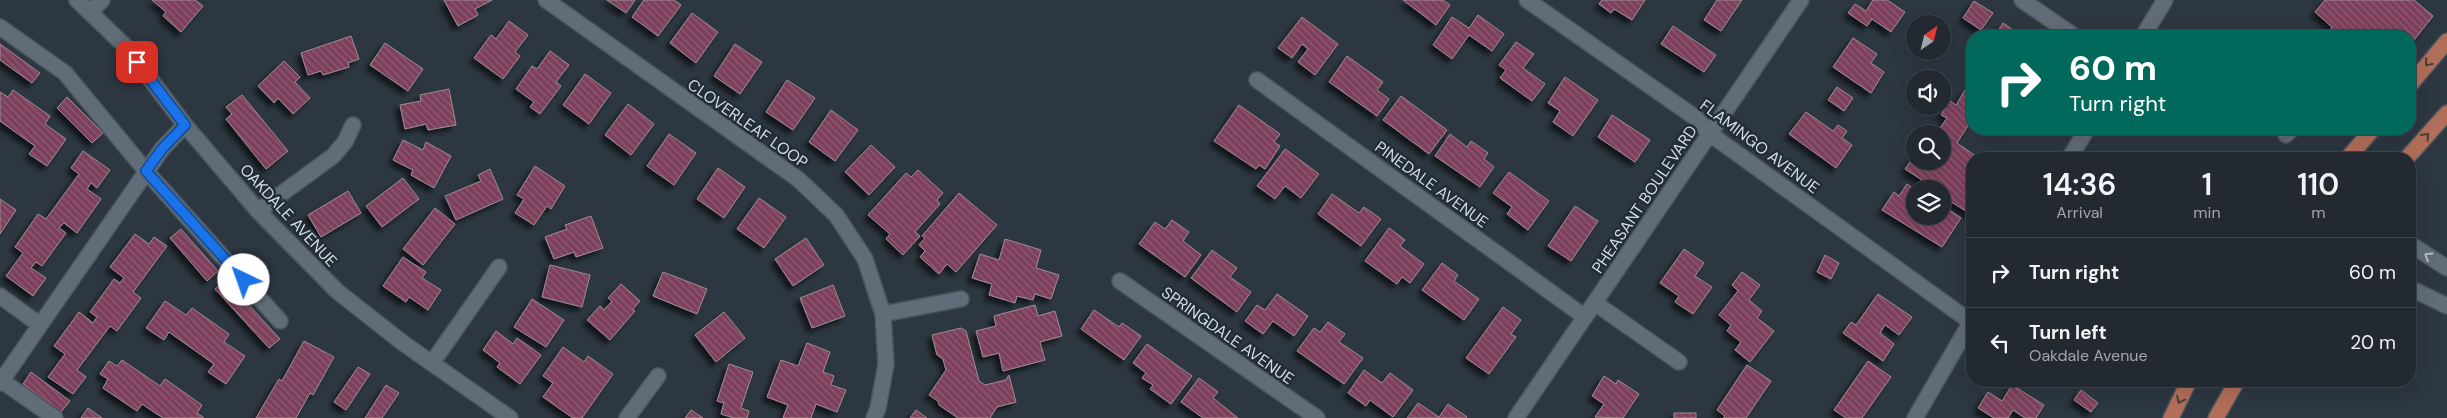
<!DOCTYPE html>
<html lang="en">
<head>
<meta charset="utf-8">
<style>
  :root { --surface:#222931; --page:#2a3139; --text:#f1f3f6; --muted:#a2a6ab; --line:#3f454d }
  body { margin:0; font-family:"DM Sans",sans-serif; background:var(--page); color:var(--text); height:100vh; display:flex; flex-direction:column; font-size:19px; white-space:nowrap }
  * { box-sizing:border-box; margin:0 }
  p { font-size:16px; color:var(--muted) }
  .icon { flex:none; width:28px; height:28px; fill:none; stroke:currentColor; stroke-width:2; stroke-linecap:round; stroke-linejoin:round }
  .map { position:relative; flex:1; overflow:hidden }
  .side { position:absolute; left:1966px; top:152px; width:450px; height:235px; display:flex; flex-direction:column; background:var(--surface); border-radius:20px; box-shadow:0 5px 20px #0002,0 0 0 1px var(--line) }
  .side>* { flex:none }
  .guide { position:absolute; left:1966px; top:30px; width:450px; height:105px; border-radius:20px; box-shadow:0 5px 20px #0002,0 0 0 1px var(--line); background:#00695c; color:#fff; overflow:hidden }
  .needle { width:32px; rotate:35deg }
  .tools { position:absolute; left:1906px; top:15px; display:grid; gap:10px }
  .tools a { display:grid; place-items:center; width:45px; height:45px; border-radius:50%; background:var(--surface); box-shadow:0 5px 20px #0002,0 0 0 1px var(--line); font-size:25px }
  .pin { position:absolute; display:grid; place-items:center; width:42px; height:42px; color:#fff; margin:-21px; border-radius:10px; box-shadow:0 2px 8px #0006 }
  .me { position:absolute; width:55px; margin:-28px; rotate:318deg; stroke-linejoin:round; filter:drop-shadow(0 0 4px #0008) }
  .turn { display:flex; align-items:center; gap:18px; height:105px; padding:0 20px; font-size:22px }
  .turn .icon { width:65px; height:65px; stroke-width:2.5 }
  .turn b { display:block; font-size:35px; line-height:42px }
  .eta { display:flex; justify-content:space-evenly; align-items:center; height:85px; text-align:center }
  .eta b { font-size:30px; font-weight:600; line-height:35px }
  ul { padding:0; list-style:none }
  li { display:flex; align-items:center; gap:15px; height:70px; padding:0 20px; border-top:1px solid var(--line) }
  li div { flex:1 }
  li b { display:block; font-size:19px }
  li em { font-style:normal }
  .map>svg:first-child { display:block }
  .building { fill:url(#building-back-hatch); stroke:#9e8c93; filter:url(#shadow) }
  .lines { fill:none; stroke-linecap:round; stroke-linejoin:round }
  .minor-casing { stroke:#4b545c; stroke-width:18 }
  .major-casing { stroke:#4b545c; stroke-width:18 }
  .minor { stroke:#606c77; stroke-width:15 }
  .major { stroke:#b16e59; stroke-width:15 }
  .oneway { stroke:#463d40 }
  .oneway2 { stroke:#b3bbc3 }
  .route-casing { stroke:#114b97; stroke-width:12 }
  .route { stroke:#1a73e8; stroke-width:9 }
  .labels { text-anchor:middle; stroke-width:5; stroke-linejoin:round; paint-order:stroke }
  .street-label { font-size:16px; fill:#d6dde3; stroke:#232d37 }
</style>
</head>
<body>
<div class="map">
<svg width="2447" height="418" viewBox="0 0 2447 418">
  <defs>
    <pattern id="building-back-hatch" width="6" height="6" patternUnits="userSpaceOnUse" patternTransform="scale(1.25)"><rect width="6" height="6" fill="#7d405b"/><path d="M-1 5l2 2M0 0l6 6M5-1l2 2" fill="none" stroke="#8f5b72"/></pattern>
    <filter id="shadow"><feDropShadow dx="-4.5" dy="4.5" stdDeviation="2.5" flood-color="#0009"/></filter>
  </defs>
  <rect width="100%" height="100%" fill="#2d3741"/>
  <path class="building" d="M152,0H195L203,6L181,32L163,16L166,12Z
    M444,0H492L475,9L478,15L458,26Z
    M607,0H635L626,13Z
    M644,0H674L681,5L658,36L632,17Z
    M1403,0H1443L1450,5L1436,25Z
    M1602,0H1645L1632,20L1614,9L1611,13L1599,4Z
    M1717,0H1742L1721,31L1704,20Z
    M1873,0H1887L1905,12L1891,32L1872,19L1867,26L1848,13L1855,4L1866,11Z
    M2325,0H2414L2433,16L2410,45V36H2327L2332,27L2315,12Z
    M1974,1L1993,13L1981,30L1963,18Z
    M692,13L718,32L696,63L670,43Z
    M1478,15L1504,34L1492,51L1469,35L1452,59L1433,45L1452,17L1469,28Z
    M1302,17L1338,44L1315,75L1298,62L1308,49L1302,44L1292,58L1278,48Z
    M509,21L528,35L515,52L520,56L503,79L474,58L491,35L496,39Z
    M2003,23L2022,36H1995Z
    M1673,26L1716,55L1704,72L1661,44Z
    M351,36L359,59L348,63L349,67L323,75L321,71L308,75L301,53Z
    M1853,38L1877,54L1871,63L1884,72L1871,93L1833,67Z
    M1516,42L1534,54L1523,68L1545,84L1532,101L1500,78L1506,70L1499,65Z
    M385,43L423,69L408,91L370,65Z
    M0,44L40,73L32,83L0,60Z
    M735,44L762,62L740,94L714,76Z
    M550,51L569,65L556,82L561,86L540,114L530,107L534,102L516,89L532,66L537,69Z
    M1347,56L1383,82L1377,90L1389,99L1377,116L1329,82Z
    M284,61L300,77L295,82L310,98L293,114L278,98L274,103L258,86Z
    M585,74L611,93L589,124L563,105Z
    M1565,77L1598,100L1573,136L1553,122L1560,111L1548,103Z
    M787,80L815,98L793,130L766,112Z
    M1837,87L1853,98L1844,111L1828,100Z
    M449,89L456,125L428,130L426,124L405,129L400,105L421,101L420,95Z
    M13,90L50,116L45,124L66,139L47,166L29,154L35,146L0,121V92L8,97Z
    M1965,90L1972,94V119L1957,143L1980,159H1972V215L1942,196V189H1916L1922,180L1905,169L1915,155V161H1942V134H1929L1933,127L1938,131L1947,118L1941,115L1950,101L1956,105Z
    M242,95L288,151L266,169L226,119L232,114L226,107Z
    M1401,96L1447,130L1429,154L1383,120Z
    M67,97L103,133L92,143L57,108Z
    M628,104L654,124L631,155L605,135Z
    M1239,105L1280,134L1274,142L1280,146L1265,169L1259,165L1256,169L1214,141Z
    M831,110L858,130L835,161L809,142Z
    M1806,112L1833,131L1838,125L1847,131L1842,138L1852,145L1836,168L1789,134Z
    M1612,115L1650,140L1635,162L1598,137Z
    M669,134L696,153L674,185L647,166Z
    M1450,134L1467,147L1471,141L1488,153L1484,159L1494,167L1480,187L1435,156Z
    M403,140L423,150L426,142L451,156L434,188L411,175L413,170L393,160Z
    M871,145L895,167L869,195L845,172Z
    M1285,149L1319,174L1301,198L1285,186L1275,199L1257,186Z
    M83,151L110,170L97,188L91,183L87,189L101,199L77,233L64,223L59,228L66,233L42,266L36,262L31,268L46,278L33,296L6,276L23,253L15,247L38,214L46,219L79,174L71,168Z
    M535,166L565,186L551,209L547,206L534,225L515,213L524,199L517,195Z
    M718,168L745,187L724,218L697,199Z
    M490,169L503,199L456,220L445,196L481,181L478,175Z
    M918,170L943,193L937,200L940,204L915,232L920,236L903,255L886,239L890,234L868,215L906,173L911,177Z
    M1509,172L1549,201L1528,230L1507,214L1512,207L1493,193Z
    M403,178L419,199L382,227L366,206Z
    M1907,184L1915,190V216H1942V205L1961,218L1942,247L1882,210L1894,192L1899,196Z
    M348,191L361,213L321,237L308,215Z
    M959,193L997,225L956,272L947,264L939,274L920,257L925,251L919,245L925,238L922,236Z
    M1332,194L1359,213L1364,207L1381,219L1361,246L1318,214Z
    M759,198L786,217L764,248L737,229Z
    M0,199L16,210L0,234Z
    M1575,206L1598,221L1571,261L1548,246Z
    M435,208L455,224L423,265L403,249Z
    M591,216L603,248L576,257L574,252L554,259L545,237L567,229L565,225Z
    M1172,220L1189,232L1183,241L1201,255L1185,277L1139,244L1155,222L1165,229Z
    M1389,228L1405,240L1400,246L1424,264L1410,283L1402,277L1397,284L1365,261Z
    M181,229L218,271L207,281L170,238Z
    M135,234L149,244L154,237L167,246L133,292L141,298L117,331L110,326L77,370L86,377L73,394L48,377L65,354L54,346L79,312L93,323L97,317L90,312L114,279L120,283L124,278L110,267Z
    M806,238L824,265L793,286L775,259Z
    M1005,239L1041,250L1036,268L1059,275L1051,299L1035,294L1033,300L1017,296L1015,303L989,295L992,284L972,278L980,254L999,260Z
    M1684,249L1704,263L1695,276L1712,287L1693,314L1675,302L1679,296L1660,283Z
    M1212,250L1237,268L1230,277L1251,292L1237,312L1191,278Z
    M1825,255L1839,263L1831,279L1817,272Z
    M403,257L426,272L422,278L441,290L428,310L409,297L406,302L383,286Z
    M1442,263L1458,275L1454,281L1479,299L1464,320L1422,290Z
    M550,265L590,275L582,307L542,297Z
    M663,272L707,289L697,314L653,296Z
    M1742,272L1760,285L1749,300L1762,311L1757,318L1774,331L1750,362L1735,350L1741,342L1727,331L1731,325L1719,315L1738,291L1732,285Z
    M226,280L280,339L269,348L215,289Z
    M621,284L640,301L633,309L635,311L610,340L587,320L600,306L604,310L612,301L608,298Z
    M833,285L845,316L812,328L800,298Z
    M1277,294L1308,316L1294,336L1273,321L1263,334L1245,321L1257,305L1265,310Z
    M1878,294L1912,317L1899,335L1885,325L1880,333L1894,344L1883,361L1843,333L1851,322L1856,325Z
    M532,299L564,320L546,347L514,327Z
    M165,301L186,315L192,308L229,334L224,342L245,356L226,384L208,372L214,364L169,332L164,340L146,328Z
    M1035,305L1038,316L1055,311L1062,336L1040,342L1045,360L1003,371L999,353L983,357L976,331L996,326L994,316Z
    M1503,307L1521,320L1511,334L1516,337L1489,374L1466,358Z
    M1094,310L1119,327L1122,323L1141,336L1124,360L1081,329Z
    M724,312L745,338L716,362L695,335Z
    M1328,322L1345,334L1339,342L1363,358L1344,384L1297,351L1314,328L1320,332Z
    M961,328L966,331L979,381L985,385L1006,380L1009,375L1016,402L997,407L990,418H958L939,405L938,401L929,395L946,370L943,359L937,355L932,335Z
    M496,331L513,344L517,338L541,355L520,384L497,367L500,363L483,350Z
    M304,341L334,357L313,395L310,393L296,418H256L279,379L282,381Z
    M807,343L830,352L823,372L834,376L831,385L846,390L837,412L816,404L811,418H783L788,405L767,397L781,360L798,366Z
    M1147,344L1192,376L1171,404L1150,389L1153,385L1142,378L1146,373L1133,363Z
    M563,347L584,362L588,356L613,374L582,418H573L543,397L553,383L543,376Z
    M122,360L160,386L165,379L202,405L197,413L204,418H163L142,404L137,411L103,388L108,379L100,374L109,361L117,366Z
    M1868,361L1891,377L1862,418H1846L1834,410Z
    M729,364L753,372L741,408L749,411L747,418H734L721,414L724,403L717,401Z
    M1747,365L1771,381L1746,418H1723L1725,416L1717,410Z
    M358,367L370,374L346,410L334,402Z
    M1364,370L1382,383L1390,373L1413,390L1393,417L1370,400L1366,406L1348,393Z
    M31,372L70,401L61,412L23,384Z
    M1604,376L1616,384L1618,380L1639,394L1623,418L1595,417L1604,404L1592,396Z
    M1199,378L1218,392L1213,398L1238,418H1203L1181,402Z
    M386,385L399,393L382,418H365Z
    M2012,385L2044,405L2036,418H2025L2013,410L2008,418H1994L1978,408L1988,392L2002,401Z
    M2081,390L2098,403L2091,412L2074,400Z
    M1418,403L1439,417L1448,404L1467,417L1466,418H1407Z
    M88,408L102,418H81Z
    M691,410L703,418H685Z
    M916,410L927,418H910Z
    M1674,413H1696V418H1674Z"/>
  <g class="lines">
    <g class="minor-casing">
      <path id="minor" d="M77,0L125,46L185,125L258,211L338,292L403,343L510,418
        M546,0L798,179L836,215L865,259L883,314L886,364L878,408L874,418
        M1527,0L1696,118L1710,134L1971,322
        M2022,0L2074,36
        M91,12L102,0
        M0,27L65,73L146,171L280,321
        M2143,36L2165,0
        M1257,80L1585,317
        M2286,135L2292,129
        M2069,159L2087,129
        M258,211L333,156L345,142L353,125
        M2410,244L2447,268
        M1120,281L1317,418
        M2410,288L2447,306
        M0,296L40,325
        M1595,303L1679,362
        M883,314L961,299
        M432,363L499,267
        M2,381L55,418
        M0,383L162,149L185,125
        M627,418L658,376
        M1516,418L1801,0
        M1915,418L1972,320"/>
    </g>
    <g class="major-casing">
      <path id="major" d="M2410,85L2447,41
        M2347,159L2373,129
        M2406,159L2447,113
        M2171,418L2189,381
        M2216,418L2237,381"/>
    </g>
    <use href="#minor" class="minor"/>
    <use href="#major" class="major"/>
  </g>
  <defs><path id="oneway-chevron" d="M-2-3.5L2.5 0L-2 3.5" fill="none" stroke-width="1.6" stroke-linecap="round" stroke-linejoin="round" transform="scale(1.25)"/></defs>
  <g class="oneway">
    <use href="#oneway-chevron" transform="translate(2428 63) rotate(130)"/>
    <use href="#oneway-chevron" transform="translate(2426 136) rotate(-48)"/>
    <use href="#oneway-chevron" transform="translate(2180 400) rotate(115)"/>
  </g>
  <use class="oneway2" href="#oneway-chevron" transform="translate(2428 256) rotate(-148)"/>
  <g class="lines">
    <g class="route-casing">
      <path id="route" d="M137,62L185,125L162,149L146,171L244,280"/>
    </g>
    <use href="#route" class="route"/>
  </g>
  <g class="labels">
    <g class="street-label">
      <text transform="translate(748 123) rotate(35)" y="6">CLOVERLEAF LOOP</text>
      <text transform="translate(1760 146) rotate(37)" y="6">FLAMINGO AVENUE</text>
      <text transform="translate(1432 184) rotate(36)" y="6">PINEDALE AVENUE</text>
      <text transform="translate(1644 199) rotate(-56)" y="6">PHEASANT BOULEVARD</text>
      <text transform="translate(289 215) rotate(47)" y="6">OAKDALE AVENUE</text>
      <text transform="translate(1228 335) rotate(35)" y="6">SPRINGDALE AVENUE</text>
    </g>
  </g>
</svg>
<div class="tools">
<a><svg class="needle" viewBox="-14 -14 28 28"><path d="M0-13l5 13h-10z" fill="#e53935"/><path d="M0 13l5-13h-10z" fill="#a2a6ab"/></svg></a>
<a><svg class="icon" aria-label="sound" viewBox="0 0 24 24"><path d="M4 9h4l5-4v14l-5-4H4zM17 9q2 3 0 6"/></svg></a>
<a><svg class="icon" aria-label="search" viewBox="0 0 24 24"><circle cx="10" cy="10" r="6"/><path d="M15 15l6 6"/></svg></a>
<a><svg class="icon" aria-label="layers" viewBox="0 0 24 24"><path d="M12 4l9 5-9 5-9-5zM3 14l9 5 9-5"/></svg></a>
</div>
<div class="pin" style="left:137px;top:62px;background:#d93025"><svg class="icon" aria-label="arrive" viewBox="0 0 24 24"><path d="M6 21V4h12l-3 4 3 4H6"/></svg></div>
<svg class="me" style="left:244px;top:280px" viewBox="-20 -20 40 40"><circle r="19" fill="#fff"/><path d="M0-13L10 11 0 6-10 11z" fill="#1a73e8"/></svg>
<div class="guide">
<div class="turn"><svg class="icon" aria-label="right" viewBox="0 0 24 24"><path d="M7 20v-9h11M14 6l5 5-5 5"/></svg><div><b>60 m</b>Turn right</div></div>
</div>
<section class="side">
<div class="eta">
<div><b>14:36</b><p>Arrival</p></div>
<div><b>1</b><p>min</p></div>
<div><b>110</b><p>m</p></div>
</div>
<ul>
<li><svg class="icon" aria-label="right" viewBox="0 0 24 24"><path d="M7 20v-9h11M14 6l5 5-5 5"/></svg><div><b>Turn right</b></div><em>60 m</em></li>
<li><svg class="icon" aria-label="left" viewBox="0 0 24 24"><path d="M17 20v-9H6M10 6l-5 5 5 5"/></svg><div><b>Turn left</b><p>Oakdale Avenue</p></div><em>20 m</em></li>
</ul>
</section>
</div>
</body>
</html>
